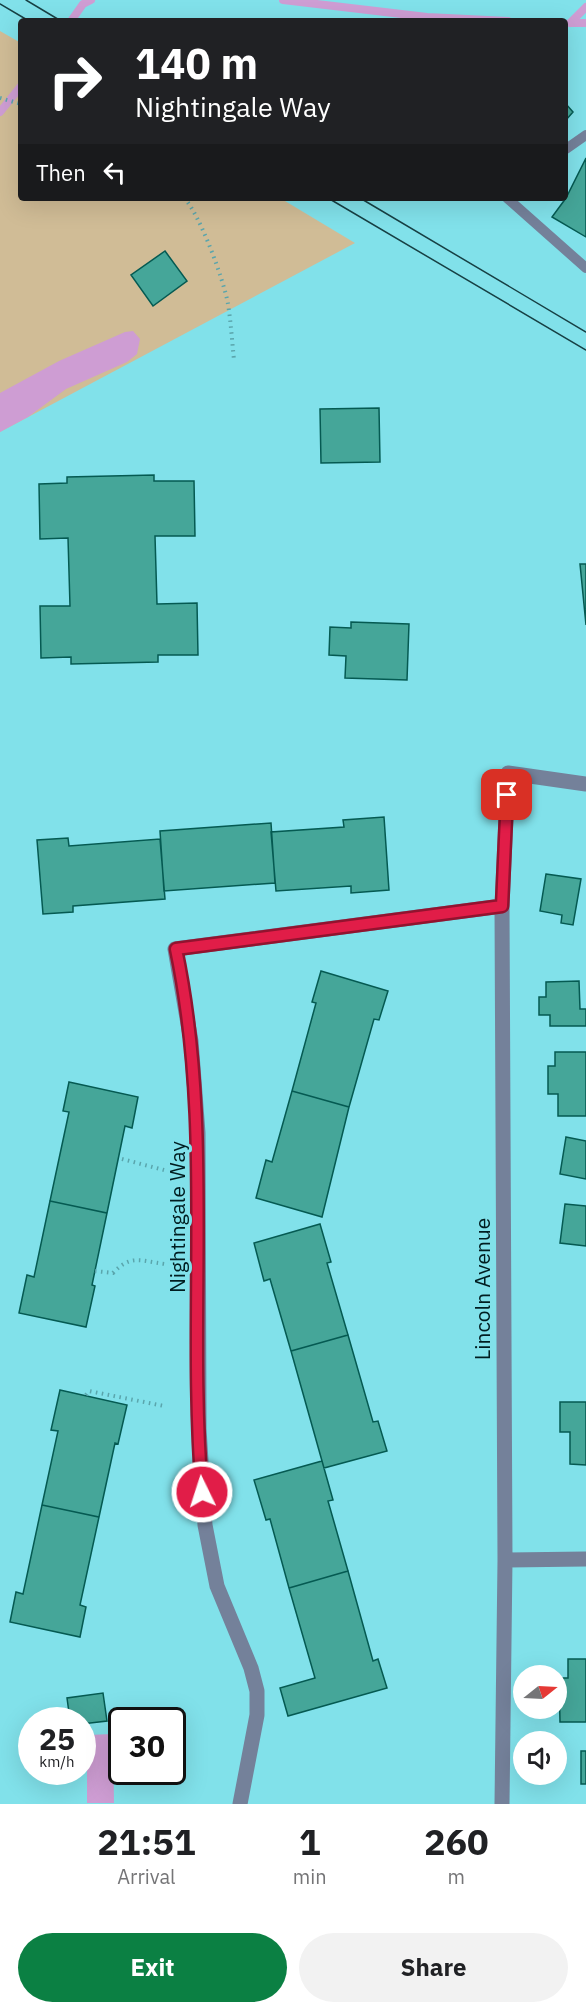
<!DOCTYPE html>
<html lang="en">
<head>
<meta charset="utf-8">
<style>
  :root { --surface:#fff; --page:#f2f2f2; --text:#202124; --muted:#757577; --accent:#0b8043 }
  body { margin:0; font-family:"IBM Plex Sans",sans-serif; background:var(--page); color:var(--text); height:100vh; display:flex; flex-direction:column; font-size:22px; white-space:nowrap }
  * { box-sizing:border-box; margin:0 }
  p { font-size:20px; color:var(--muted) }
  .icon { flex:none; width:33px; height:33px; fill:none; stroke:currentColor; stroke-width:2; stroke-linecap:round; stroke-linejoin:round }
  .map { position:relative; height:1804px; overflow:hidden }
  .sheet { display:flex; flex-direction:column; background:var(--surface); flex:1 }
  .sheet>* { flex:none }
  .banner { position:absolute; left:18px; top:18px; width:550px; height:183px; border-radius:6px; box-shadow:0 6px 24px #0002; background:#202124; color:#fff; overflow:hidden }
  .needle { width:39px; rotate:72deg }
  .controls { position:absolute; left:513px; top:1665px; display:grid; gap:12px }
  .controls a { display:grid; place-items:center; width:54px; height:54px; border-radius:50%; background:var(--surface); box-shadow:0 6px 24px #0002; font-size:30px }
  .speed { position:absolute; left:18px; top:1707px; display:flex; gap:12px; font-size:30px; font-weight:700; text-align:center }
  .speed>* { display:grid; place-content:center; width:78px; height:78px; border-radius:50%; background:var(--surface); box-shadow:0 6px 24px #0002; line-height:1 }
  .speed small { font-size:15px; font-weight:400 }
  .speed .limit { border:3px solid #111; border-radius:9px; background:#fff; color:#111 }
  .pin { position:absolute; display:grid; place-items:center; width:51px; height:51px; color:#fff; margin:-26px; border-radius:12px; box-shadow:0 3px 9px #0006 }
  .me { position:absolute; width:66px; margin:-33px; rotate:356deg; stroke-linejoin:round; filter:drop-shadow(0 0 4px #0008) }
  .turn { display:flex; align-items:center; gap:21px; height:126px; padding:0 18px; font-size:27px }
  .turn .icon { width:78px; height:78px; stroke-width:2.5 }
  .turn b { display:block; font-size:42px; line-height:51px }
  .then { display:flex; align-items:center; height:57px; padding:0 18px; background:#0003; gap:12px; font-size:22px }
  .eta { display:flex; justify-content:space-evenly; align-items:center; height:102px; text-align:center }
  .eta b { font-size:36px; font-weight:800; line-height:42px }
  .primary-button { display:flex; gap:12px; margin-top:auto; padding:12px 18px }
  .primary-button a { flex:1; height:69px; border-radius:36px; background:var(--accent); color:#fff; font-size:24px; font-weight:800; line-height:69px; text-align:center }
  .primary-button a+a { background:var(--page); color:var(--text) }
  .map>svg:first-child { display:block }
  .green { fill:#d0bc96 }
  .water { fill:#ce9dd3 }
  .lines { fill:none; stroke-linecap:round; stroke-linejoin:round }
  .stream { stroke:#ce9dd3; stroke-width:8 }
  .building { fill:#45a699; stroke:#055a52; stroke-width:1.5 }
  .path { stroke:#5aa5ac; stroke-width:4; stroke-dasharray:1.5 4.5; stroke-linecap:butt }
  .service { stroke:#74819a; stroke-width:10 }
  .minor { stroke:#74819a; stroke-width:15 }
  .tram { stroke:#174044; stroke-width:1.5 }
  .route-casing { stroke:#92132f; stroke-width:15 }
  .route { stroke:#e11d48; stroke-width:10 }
  .labels { text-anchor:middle; stroke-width:6; stroke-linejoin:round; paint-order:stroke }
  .street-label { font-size:21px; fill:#001d20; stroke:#81e1ea }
</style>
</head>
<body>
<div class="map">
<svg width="586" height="1804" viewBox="0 0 586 1804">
  <rect width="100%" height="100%" fill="#81e1ea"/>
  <path class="green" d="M0,31L21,43V198H280L355,243L0,432Z"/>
  <path class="water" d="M133,331L140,339L137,354L127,362L66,389L28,417L0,432V393L59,361L125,332Z
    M113,1734L114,1803H87V1735Z"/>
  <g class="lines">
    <path class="stream" d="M283,0L427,17L508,21
      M71,21L83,4L91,0
      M570,23L586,7
      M570,23H586
      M0,112L21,86"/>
  </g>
  <path class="building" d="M566,104L573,112L566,120Z
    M586,158V237L552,217L566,198Z
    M165,251L187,281L153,306L131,275Z
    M379,408L380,462L321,463L320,409Z
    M154,475V481H194L195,536H155L157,604L197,603L198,655H158V662L71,664V657L41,658L40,606H70L68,538L40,539L39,484L67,483V477Z
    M580,564H586V625Z
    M351,622L409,624L407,680L345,678L346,656L329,655L330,627L351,628Z
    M384,817L389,890L351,893V886L276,891L271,832L344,827L343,820Z
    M271,823L275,883L164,891L160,831Z
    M68,838L69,846L160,839L165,899L73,906V912L43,914L37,840Z
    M546,874L581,879L573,925L561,923L562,915L540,911Z
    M321,971L388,991L379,1020L374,1019L349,1107L292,1091L316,1003L312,1002Z
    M579,981L580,1009H586V1026H550V1015H539V997H546V982Z
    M555,1052H586V1116H558V1094H548V1066H555Z
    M69,1082L138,1097L132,1128L125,1126L107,1213L50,1201L69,1112L63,1111Z
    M292,1091L349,1107L322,1217L256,1198L266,1160L272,1162Z
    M566,1137L586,1141V1179L560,1174Z
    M50,1201L107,1213L92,1285L95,1286L86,1327L19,1313L27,1275L34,1277Z
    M565,1204L586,1206V1246L560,1243Z
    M320,1224L331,1262L327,1263L348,1335L291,1351L270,1279L264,1281L254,1243Z
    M348,1335L373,1422L378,1421L387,1451L324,1468L291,1351Z
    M60,1390L127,1405L118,1444L115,1443L99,1517L42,1505L58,1431L51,1430Z
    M560,1402H586V1465L570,1464V1432H560Z
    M322,1461L333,1500L328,1501L348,1571L289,1588L270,1519L266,1520L254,1480Z
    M42,1505L99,1517L80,1605L86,1607L80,1637L10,1622L16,1592L23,1594Z
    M348,1571L373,1661L378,1659L387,1688L288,1716L280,1688L315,1678L289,1588Z
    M568,1659H586V1722H560L559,1678H568Z
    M103,1693L107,1721L82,1724V1720H70L67,1698Z
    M581,1751H586V1784H581Z"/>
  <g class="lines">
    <path class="path" d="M0,98L21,104
      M184,198C200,214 224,281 228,304C231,323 232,341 234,360
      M122,1159L164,1170
      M95,1271L113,1273C131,1254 140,1261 165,1264
      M86,1395L89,1391L164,1406"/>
    <path class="service" d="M566,149L586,135
      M507,198L586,268"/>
    <path class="minor" d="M505,1560L586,1559
      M240,1804L257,1715V1691L251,1668L217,1586L205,1525L199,1429L198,1133L191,1041L175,949L502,906
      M502,1804L505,1560L502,906L508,773L586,784"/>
    <path class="tram" d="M26,0L61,21
      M0,4L29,21
      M328,198L586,350
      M360,198L586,332"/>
  </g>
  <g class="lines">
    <g class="route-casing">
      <path id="route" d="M202,1492C187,1311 214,1129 176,949L502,906L507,795"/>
    </g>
    <use href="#route" class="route"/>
  </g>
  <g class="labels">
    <g class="street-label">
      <text transform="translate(178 1217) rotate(-90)" y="7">Nightingale Way</text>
      <text transform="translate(483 1289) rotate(-90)" y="7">Lincoln Avenue</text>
    </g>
  </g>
</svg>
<div class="controls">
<a><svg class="needle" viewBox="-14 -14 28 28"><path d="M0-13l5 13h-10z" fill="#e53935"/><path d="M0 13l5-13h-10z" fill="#757577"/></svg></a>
<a><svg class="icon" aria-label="sound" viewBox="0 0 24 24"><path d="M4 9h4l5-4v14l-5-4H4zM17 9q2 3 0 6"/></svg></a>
</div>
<div class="speed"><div>25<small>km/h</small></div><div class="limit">30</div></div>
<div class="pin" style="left:507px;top:795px;background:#d93025"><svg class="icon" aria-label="arrive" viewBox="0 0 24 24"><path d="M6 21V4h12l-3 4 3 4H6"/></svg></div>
<svg class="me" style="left:202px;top:1492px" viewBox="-20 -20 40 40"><circle r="17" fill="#e11d48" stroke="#fff" stroke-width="3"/><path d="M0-11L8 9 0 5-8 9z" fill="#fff"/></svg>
<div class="banner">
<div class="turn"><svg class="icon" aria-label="right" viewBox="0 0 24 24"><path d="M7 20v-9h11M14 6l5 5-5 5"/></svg><div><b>140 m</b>Nightingale Way</div></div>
<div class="then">Then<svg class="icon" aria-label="left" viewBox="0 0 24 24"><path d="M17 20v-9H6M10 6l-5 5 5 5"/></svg></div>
</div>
</div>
<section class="sheet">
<div class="eta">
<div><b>21:51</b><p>Arrival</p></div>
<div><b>1</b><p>min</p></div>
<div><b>260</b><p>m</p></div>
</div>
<div class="primary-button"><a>Exit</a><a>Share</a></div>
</section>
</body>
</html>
